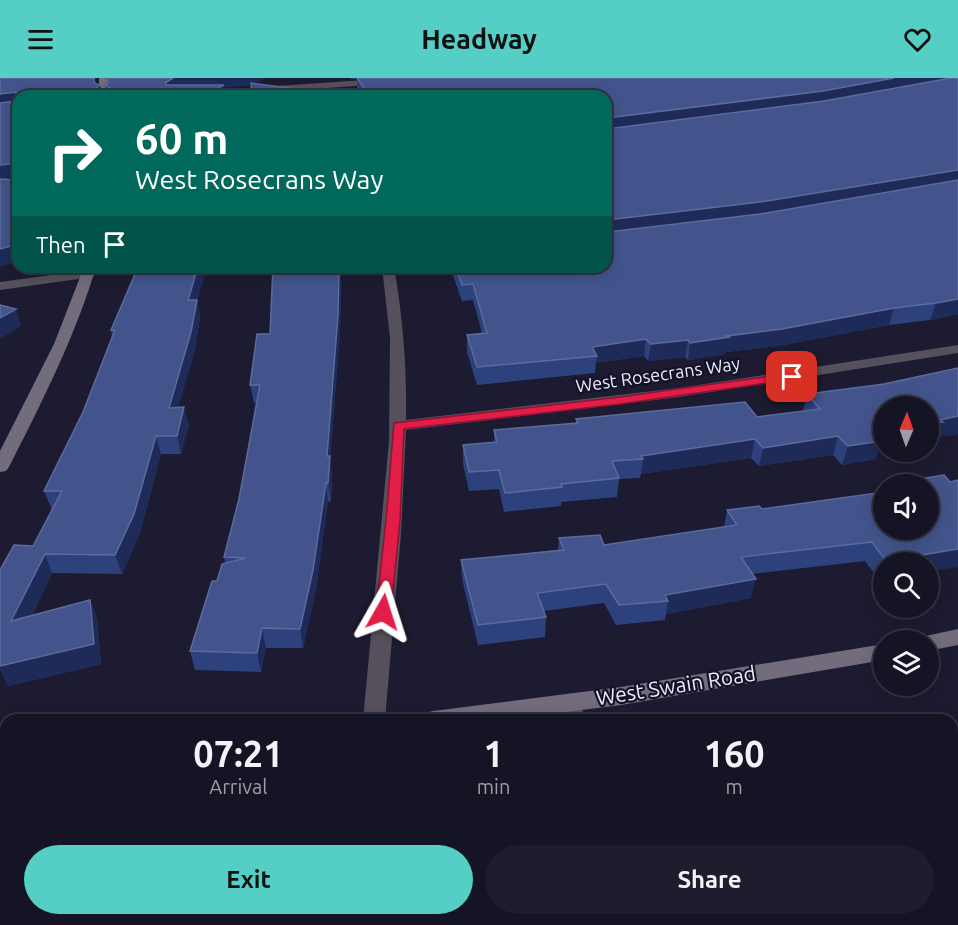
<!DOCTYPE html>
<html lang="en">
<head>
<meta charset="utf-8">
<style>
  :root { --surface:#151425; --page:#1e1d2d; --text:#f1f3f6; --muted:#9d9ea7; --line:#343342; --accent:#55cec5 }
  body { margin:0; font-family:Ubuntu,sans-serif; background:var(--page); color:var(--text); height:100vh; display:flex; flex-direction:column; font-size:22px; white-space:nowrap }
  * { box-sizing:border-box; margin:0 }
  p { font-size:20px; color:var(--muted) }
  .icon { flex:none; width:33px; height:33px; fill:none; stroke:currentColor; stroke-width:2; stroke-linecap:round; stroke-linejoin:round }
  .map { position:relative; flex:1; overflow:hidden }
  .sheet { position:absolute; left:0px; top:636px; width:958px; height:212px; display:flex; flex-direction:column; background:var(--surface); border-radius:18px 18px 0 0; box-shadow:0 3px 15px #0003,0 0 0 2px var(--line) }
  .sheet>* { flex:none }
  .hud { position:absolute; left:12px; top:12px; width:600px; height:183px; border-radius:18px; box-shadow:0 3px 15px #0003,0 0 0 2px var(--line); background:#00695c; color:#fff; overflow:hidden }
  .needle { width:39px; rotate:2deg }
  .tools { position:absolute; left:873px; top:318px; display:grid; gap:12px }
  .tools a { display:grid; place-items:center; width:66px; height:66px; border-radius:50%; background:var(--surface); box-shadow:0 3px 15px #0003,0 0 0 2px var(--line); font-size:30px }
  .pin { position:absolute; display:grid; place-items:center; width:51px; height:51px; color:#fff; margin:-26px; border-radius:12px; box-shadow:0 3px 9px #0006 }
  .me { position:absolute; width:66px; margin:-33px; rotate:6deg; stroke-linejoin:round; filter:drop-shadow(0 0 4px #0008) }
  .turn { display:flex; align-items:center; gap:21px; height:126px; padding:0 24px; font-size:27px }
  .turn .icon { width:78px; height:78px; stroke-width:2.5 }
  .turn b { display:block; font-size:42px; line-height:51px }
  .then { display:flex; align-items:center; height:57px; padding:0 24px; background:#0003; gap:12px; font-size:22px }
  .eta { display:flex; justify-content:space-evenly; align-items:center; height:102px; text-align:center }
  .eta b { font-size:36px; font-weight:700; line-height:42px }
  .cta { display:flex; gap:12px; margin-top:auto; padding:12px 24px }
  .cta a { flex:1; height:69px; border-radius:36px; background:var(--accent); color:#111; font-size:24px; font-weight:700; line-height:69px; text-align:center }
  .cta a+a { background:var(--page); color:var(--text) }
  header { display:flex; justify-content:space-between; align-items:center; height:78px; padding:0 24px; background:var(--accent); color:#111; font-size:27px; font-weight:700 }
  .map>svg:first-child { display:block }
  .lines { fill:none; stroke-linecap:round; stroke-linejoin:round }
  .lane { fill:#55505b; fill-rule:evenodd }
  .street { fill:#55505b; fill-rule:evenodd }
  .secondary { fill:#736c7d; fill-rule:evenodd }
  .wall { fill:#2d427d }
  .shaded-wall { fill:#1e2b59 }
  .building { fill:#42548b; stroke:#5c6b9c; stroke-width:1.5 }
  .route { fill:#e11d48; stroke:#92132f; stroke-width:1.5 }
  .labels { text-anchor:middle; stroke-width:4.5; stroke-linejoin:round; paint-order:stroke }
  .street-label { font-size:18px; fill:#eaeafa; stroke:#131227 }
  .near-street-label { font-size:21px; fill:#eaeafa; stroke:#131227 }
</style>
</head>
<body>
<header><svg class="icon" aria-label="menu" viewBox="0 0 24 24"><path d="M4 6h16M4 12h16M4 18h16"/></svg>Headway<svg class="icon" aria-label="heart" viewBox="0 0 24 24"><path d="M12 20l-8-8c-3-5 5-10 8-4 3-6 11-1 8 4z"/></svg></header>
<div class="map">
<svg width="958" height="847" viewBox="0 0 958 847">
  <rect width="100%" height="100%" fill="#1c1b31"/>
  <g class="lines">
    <path class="lane" d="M571,615L579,618L585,642H563L560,624L563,618Z"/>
    <path class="street" d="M380,1L383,2V6L215,18H170L175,15Z
      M382,189H394C403,240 407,290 406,342L679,310L958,267V275L679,319L406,352L401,456L385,642H363L389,363L390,260Z
      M88,192L95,196L93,199L0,212V204Z"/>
    <path class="secondary" d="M99,0H107L109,18H99Z
      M84,189H96C75,259 42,324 9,389L6,393L0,394V373L54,266Z
      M958,551V567L928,573V562H919L921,559Z
      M884,566V582L621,627L504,642H422L425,635L433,633L621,609Z
      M0,673H6V693H0Z"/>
  </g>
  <path class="wall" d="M108,0H265L251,7L225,9L226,18H107L105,7L108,5Z
    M350,0H958V236L930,242L889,247L778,268L726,274L725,276L688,282L685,279L648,283L644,278L596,285L595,295L477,307L467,274V257L482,255L473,222L462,223L450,189H606V18H362L357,11V1H351Z
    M137,189H207L197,222L200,239L195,272L178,329L189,347L181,376H161L140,455L122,496L52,495L32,538L90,522L97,541L101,586L8,608L0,591V588L33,468L52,432L44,413L83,334L112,258L111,252L135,196Z
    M269,189H340L341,200L340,254L330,382L332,397L331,423L328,424L316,511L303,570H266L261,594L195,592L190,573L225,485L224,479L239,421L256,325H254L250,307L270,256L273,195L270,196Z
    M958,290V356L937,359L936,363L928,364V328L879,371L876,381L842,387L833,377L759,388L751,380L641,396L640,400L619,401L617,419L561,424V428L504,434L499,411L469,413L463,386V367L494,364V352L576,346V341L757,339L803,333L807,316L884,306Z
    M944,397L928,484H884V502H879L865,483L752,496L751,520L666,536L665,542L616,547L604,525L544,533L546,539L545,559L478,567L462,501L461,482L558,472L559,460L604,467L724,449L727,432L762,431L884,452L928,406H900L901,404Z
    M955,661H958V837L952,821V667Z
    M36,842H143L142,847H39Z
    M661,842H845L846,847H661Z"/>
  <path class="shaded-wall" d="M94,0H96L97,10L100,7L102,18H87L94,5Z
    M172,0H265L252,7L225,9L226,18H202L219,9L168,18L165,5Z
    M894,0H956L821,26L606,54L607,40Z
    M16,14L18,22L0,29V16Z
    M18,82V98L13,100L0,102V87Z
    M958,92V105L757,139L606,157L607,142Z
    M18,162V183L0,189V171Z
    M198,189H207L197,222L200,239L195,272L173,348L169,330L188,222Z
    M339,189L341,200L340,254L330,382L332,397L331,423L328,405L327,378Z
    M958,221V236L930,242L936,225Z
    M894,230L889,247L778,268L726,274L725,276L688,282L690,265L727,258Z
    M16,231L21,248L0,261V240Z
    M646,261L644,278L596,285L597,278L592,269Z
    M688,262L685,279L648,283L651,266Z
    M184,329L189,347L181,376L177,358Z
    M958,338V356L937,359L936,363L928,364V346L940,342Z
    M884,353V370L879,371L876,381L842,387L848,368L874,354Z
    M156,358L161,376L140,455L122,496L115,477Z
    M838,358L833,377L759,388L763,370Z
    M755,361L751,380L641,396L643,381L641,378Z
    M326,405L328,424L316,511L303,570L300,551Z
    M958,471V489L928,494V484H886V483Z
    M45,476L52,495L20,563L11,543Z
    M884,491V502H879Z
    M756,501L751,520L666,536L668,523L665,517Z
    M90,522L97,541L101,586L8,608L0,591V588Z
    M262,550L266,570L261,594L257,575Z
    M0,838L3,847H0Z
    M123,842H143L142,847H122L121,845Z"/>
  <path class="building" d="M0,0H94V5L100,7L87,18H18V82L9,86L0,87V25L16,23V14L0,16Z
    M108,0H173L165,5L167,7H224L202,18L195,16V18H124L105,7L108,5Z
    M357,0H894L823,13L607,40L606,44V18H369Z
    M951,0H958V92L760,124L607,142L606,147V50L607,51L824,23Z
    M251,5L296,11L299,18H252Z
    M0,101L18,102V162L15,163L18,166L0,171Z
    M958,102V221L936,225L894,230L782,251L727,258L729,259L690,265L688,262L651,266L646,261L592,269L597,278L477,289L467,257L487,255L473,206L462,207L455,189H606V152L608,154L760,136Z
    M137,189H198L188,222H197L191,254L169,330L184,329L177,358H156L134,436L115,477L45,476L11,543L90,522L94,566L0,588V492L14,467L33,468L62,413H44L83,334L115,252H111L135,196Z
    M273,189H339L338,237L327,378H330L328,405H326L313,492L300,551L262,550L257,575L190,573L212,503H217L222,486L246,480L224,479L239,421L260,307H250L257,256H270Z
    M0,227L16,231L0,240Z
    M958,290V338L940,342L943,344L928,346V328H884V353L874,354L882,363L848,368L838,358L763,370L755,361L641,378L643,381L612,383L619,400L561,406L562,409L505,415L499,392L469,394L463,367L497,364L494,352L578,345L576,341L745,324L757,339L820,331L807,316L884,306Z
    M944,397L950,404L958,402V471L886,483L872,464L741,479L756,501L665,517L668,523L619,527L606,506L537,515L546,539L478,547L461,482L564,472L559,460L600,457L604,467L737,447L727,432L759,428L762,431L884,414V452H928V406H903L901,404Z
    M952,690H958V746L952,732Z
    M39,842H123L121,845Z
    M669,842H845L846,847H670Z"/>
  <path class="route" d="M792,295L798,299L796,301L620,326L404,351L400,442L391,534L389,538H378L376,534L386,442L394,345L620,319Z"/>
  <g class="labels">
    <g class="street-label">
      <text transform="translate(658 297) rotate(-8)" y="6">West Rosecrans Way</text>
    </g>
    <g class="near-street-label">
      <text transform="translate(676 608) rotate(-9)" y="7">West Swain Road</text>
    </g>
  </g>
</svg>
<div class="tools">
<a><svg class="needle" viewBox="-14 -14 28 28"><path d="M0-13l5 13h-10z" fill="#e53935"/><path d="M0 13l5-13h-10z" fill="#9d9ea7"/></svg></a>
<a><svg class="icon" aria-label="sound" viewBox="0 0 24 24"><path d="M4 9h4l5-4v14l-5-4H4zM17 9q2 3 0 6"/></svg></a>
<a><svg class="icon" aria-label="search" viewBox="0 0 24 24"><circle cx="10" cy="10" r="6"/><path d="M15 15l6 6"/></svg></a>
<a><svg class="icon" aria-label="layers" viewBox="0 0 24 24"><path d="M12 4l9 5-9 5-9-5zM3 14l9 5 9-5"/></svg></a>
</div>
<div class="pin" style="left:792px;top:299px;background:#d93025"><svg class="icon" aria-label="arrive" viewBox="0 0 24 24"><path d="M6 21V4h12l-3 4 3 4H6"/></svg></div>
<svg class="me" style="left:383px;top:534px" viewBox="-20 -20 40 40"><path d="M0-17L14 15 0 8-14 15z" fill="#e11d48" stroke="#fff" stroke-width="4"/></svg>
<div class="hud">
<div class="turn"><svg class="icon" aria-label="right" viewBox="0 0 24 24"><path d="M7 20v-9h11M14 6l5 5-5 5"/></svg><div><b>60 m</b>West Rosecrans Way</div></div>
<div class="then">Then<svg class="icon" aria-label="arrive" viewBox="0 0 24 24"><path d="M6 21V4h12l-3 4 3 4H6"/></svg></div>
</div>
<section class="sheet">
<div class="eta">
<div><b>07:21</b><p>Arrival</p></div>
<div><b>1</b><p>min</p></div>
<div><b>160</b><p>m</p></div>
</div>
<div class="cta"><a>Exit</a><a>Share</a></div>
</section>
</div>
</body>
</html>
